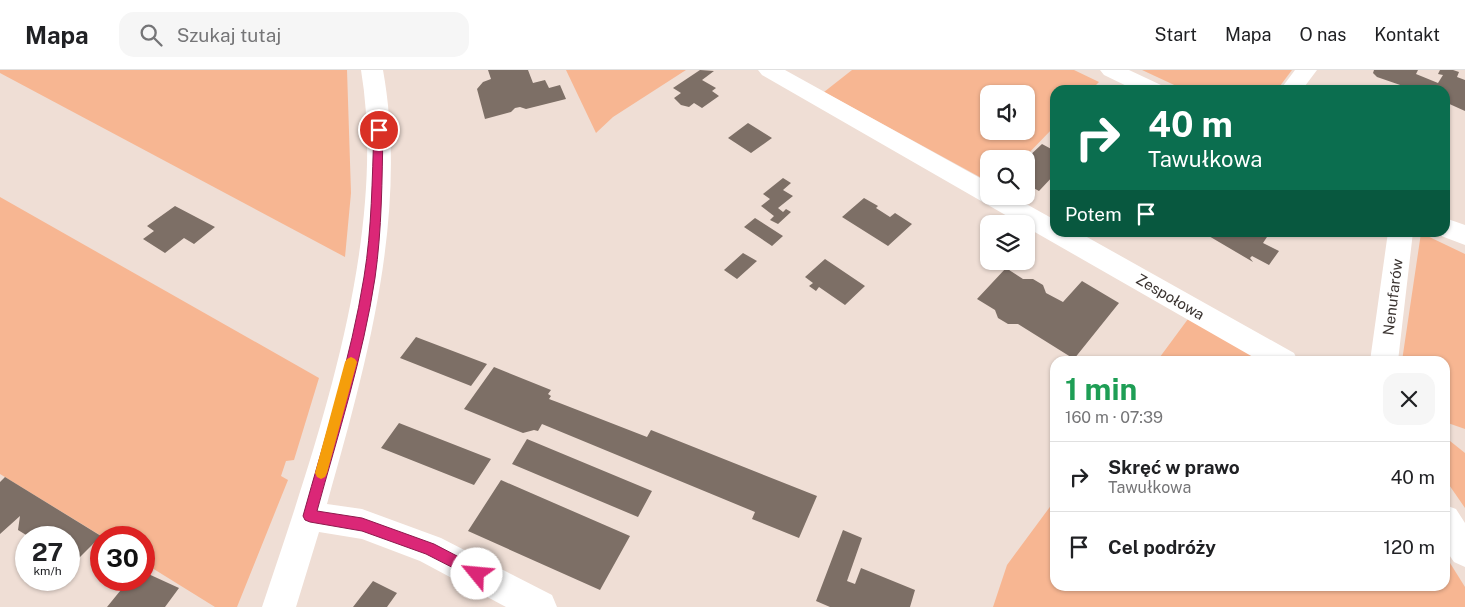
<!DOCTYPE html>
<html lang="pl">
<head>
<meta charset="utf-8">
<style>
  :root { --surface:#fff; --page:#f6f6f6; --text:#202124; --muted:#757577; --line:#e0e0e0 }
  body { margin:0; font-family:"Public Sans",sans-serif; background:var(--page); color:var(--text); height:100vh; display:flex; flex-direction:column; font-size:19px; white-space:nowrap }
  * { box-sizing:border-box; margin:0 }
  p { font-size:16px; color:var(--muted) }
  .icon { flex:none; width:28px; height:28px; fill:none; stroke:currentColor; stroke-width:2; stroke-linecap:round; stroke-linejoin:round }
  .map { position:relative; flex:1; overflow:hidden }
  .drawer { position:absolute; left:1050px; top:286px; width:400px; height:235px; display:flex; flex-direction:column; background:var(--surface); border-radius:15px; box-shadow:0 1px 4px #0004 }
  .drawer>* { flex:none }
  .top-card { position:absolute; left:1050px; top:15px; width:400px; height:152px; border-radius:15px; box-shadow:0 1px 4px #0004; background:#0b6e4f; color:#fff; overflow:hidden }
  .controls { position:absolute; left:980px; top:15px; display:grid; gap:10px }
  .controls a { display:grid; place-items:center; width:55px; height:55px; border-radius:10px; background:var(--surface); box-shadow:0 1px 4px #0004; font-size:25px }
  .speed { position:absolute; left:15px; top:456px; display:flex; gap:10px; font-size:25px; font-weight:700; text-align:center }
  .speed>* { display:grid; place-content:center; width:65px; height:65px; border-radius:50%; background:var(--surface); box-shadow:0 1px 4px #0004; line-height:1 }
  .speed small { font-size:12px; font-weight:400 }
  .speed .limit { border:8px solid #d22; background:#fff; color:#111 }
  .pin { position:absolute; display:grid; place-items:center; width:42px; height:42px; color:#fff; margin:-21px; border:2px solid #fff; border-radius:50%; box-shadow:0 1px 5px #0007 }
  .me { position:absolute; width:55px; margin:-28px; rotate:298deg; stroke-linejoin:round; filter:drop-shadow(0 0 4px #0008) }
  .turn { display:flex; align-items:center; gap:18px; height:105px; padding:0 15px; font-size:22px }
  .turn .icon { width:65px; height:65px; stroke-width:2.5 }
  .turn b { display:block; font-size:35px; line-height:42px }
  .then { display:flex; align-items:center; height:48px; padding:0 15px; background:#0003; gap:10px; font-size:19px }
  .round { display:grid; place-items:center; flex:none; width:52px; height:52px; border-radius:15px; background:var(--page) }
  .headline { display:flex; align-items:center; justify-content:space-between; height:85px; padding:0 15px }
  h1 { font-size:30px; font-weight:700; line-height:38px; color:#1e9e55 }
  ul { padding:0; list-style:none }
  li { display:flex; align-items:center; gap:15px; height:70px; padding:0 15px; border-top:1px solid var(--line) }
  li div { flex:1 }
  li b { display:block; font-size:19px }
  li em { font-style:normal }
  header { display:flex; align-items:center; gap:30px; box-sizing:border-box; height:70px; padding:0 25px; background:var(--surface); border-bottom:1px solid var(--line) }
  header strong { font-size:24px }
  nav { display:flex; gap:28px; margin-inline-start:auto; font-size:18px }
  .search { width:350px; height:45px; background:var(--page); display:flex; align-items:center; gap:12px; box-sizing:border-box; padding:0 18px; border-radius:15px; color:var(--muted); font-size:19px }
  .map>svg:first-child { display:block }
  .green { fill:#f7b692; fill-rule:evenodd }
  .building { fill:#7d6f66 }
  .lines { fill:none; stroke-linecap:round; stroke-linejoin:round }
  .minor { fill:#fff; fill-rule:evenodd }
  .route { fill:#db2777; stroke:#8e194d }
  .slow { fill:#f59e0b }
  .labels { text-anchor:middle; stroke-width:5; stroke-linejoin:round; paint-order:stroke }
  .street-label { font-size:15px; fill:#3c3532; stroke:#fff }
</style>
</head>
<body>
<header>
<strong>Mapa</strong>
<div class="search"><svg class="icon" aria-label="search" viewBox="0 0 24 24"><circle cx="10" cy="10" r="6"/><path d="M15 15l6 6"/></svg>Szukaj tutaj</div>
<nav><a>Start</a><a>Mapa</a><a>O nas</a><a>Kontakt</a></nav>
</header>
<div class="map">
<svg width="1465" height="537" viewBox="0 0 1465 537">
  <rect width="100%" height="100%" fill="#efded5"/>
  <path class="green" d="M0,0H347L351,123L345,187L0,3Z
    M566,0H686L613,47L596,63Z
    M852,0H1074L1099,12L1091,20H1055V56L1023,89H989V112L824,22ZM989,24H1026V61H989Z
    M1142,0H1292L1277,20H1185Z
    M0,127L319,308L294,390L286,391L281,406L288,410L237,537H215L144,493V468L103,467L0,404Z
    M1421,163L1465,184V359L1445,352V291H1402Z
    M1188,249L1263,291H1157Z
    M1445,367L1465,383V438L1445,409Z
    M1055,430V516H1445V485L1465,517V537H993L1007,495Z"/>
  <path class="building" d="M488,0H528L533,13L545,10L549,18L560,15L566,29L526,39L520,37L515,38L511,42L485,49L477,19L483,12L491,9Z
    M700,0L714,1L702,10L716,18L712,21L719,26L702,38L694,33L689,37L681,35L674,28L681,23L673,18Z
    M1374,0H1418L1416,4L1438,13L1443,5L1438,4L1440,0H1453L1459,2L1457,7L1465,10V41L1445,32V20H1407L1406,17L1377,7L1373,3Z
    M748,53L772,68L751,83L728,68Z
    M1042,74L1055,81V104L1039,121L1026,114V89Z
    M783,108L791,113L783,120L793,126L778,138L783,142L786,139L791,142L778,154L770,150L774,146L761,136L770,129L763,124Z
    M864,128L878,136L876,138L890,147L895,143L912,154L888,176L842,147Z
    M175,136L215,157L194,174L184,168L165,183L143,169L154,161L147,156Z
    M755,148L783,166L772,176L744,157Z
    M1202,162H1259L1267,167L1263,173L1279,181L1269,195L1252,186L1250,188L1253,192Z
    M743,183L757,191L737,209L724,200Z
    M825,189L865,216L845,235L819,217L816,221L809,216L813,213L805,207Z
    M1006,198L1023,209H1033L1043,215L1046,223L1063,232L1082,211L1119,233L1074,289L1018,254H1008L998,248L995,240L977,229Z
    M416,267L487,294L471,316L400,288Z
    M494,297L551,320L548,324L551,326L549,329L557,332L647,367L651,360L817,426L799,468L752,449L755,442L542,354L538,361L534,360L523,363L464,339Z
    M399,353L491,389L474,415L381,378Z
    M527,369L652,421L638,447L512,394Z
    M5,407L101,466L74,493L69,490V468H31L18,460L20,446L0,464V412Z
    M501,410L630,466L600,520L468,461Z
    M843,460L862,468L847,511L855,514L861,498L915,520L910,537H830L816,531Z
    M144,502L179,518L165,537H107L129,510H144Z
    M373,511L397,523L387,537H353Z"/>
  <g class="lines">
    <path class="minor" d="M361,0H383C409,145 366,295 327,434L362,439L441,468L552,525L557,537H506L420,491L362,469L319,462L296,537H262C316,376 389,170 361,0Z
      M758,0H785L989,113V126H1012L1055,150V162H1078L1294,283L1298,291H1260L1026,157V154H1021L762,5Z
      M1100,0H1129L1161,15L1164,20H1135L1104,5Z
      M1295,0H1317L1302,20H1280Z
      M1445,148L1465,155V175L1436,164L1445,162Z
      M1388,162H1413L1398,291H1370Z
      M1445,435L1456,439L1465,453V497L1454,492L1445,479Z"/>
  </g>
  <path class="route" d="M379,56L383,60C382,109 382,159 375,208C363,287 338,364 317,441L362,448L434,474L482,499L484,504L482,509L477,510L426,484L362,461L310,452L305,450L303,446C325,367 351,288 364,207C372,158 372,109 374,60Z"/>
  <path class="slow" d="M351,287L355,289L357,292L327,403L325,407L321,409L317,407L315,403L345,292L347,289Z"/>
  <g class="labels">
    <g class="street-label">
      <text transform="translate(1170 227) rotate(30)" y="5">Zespołowa</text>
      <text transform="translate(1393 227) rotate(-83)" y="5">Nenufarów</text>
    </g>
  </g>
</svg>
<div class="controls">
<a><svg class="icon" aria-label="sound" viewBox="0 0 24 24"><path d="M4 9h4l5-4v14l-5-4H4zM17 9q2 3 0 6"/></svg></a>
<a><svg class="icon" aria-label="search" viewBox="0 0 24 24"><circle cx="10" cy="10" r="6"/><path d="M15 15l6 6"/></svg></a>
<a><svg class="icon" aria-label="layers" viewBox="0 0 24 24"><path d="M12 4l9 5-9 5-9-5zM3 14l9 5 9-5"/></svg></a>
</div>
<div class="speed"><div>27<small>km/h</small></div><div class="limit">30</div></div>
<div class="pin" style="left:379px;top:60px;background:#d93025"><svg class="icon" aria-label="arrive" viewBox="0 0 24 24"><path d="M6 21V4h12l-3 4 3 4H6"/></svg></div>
<svg class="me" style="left:477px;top:504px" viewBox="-20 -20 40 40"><circle r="19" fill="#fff"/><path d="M0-13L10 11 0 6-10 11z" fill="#db2777"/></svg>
<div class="top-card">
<div class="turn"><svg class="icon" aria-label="right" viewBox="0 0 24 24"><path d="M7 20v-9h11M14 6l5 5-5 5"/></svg><div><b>40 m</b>Tawułkowa</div></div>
<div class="then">Potem<svg class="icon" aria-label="arrive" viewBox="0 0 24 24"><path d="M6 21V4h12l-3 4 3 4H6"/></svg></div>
</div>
<section class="drawer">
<div class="headline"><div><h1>1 min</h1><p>160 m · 07:39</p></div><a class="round"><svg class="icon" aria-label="close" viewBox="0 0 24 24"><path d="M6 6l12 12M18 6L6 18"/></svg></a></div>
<ul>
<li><svg class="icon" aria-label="right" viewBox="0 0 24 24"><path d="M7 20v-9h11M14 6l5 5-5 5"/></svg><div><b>Skręć w prawo</b><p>Tawułkowa</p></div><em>40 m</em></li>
<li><svg class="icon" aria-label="arrive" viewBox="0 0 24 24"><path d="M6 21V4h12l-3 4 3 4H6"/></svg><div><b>Cel podróży</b></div><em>120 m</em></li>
</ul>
</section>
</div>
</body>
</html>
